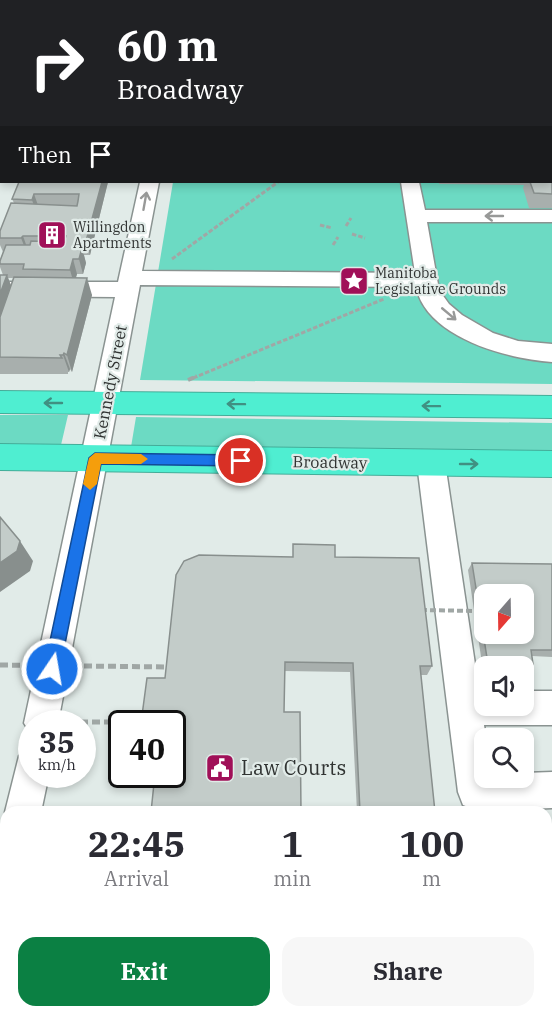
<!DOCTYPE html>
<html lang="en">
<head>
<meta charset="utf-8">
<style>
  :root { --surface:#fff; --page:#f7f7f7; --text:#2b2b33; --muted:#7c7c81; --accent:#0b8043 }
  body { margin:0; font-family:"IBM Plex Serif",serif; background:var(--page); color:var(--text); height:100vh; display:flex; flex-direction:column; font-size:22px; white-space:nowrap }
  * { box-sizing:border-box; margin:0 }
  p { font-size:20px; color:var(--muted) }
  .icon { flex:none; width:33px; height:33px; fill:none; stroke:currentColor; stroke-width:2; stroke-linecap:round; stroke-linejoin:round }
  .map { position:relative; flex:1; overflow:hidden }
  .details { position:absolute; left:0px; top:806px; width:552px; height:212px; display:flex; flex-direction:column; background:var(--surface); border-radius:18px 18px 0 0; box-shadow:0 3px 9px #0003 }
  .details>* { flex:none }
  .top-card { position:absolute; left:0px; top:0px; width:552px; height:183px; box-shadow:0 3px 9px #0003; background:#202124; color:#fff; overflow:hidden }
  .needle { width:39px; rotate:200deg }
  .fabs { position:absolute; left:474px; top:584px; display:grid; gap:12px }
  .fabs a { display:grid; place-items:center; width:60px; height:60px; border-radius:12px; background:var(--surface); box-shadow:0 3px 9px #0003; font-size:30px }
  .speed { position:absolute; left:18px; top:710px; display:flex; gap:12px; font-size:30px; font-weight:700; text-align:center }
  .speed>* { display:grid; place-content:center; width:78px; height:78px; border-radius:50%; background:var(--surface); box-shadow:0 3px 9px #0003; line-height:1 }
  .speed small { font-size:15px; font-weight:400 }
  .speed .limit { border:3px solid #111; border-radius:9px; background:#fff; color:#111 }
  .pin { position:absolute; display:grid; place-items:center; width:51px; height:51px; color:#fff; margin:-26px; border:3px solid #fff; border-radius:50%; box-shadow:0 2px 6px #0007 }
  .me { position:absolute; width:66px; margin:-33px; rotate:12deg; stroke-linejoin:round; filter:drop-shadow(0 0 4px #0008) }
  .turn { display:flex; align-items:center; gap:21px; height:126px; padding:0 18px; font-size:27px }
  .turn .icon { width:78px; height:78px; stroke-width:2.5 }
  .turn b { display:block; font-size:42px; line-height:51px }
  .then { display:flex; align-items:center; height:57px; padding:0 18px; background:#0003; gap:12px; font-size:22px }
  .eta { display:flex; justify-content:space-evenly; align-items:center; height:102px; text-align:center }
  .eta b { font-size:36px; font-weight:700; line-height:42px }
  .primary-button { display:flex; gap:12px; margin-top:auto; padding:12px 18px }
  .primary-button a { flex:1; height:69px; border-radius:18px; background:var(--accent); color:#fff; font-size:24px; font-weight:700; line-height:69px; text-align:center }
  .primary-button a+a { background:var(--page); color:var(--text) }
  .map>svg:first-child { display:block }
  .green { fill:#6cdac3 }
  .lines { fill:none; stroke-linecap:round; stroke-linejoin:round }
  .minor-casing { stroke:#8a9391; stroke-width:3 }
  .highway-casing { stroke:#44ad99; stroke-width:2 }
  .path-far2 { stroke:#a0a7a5; stroke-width:3; stroke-dasharray:4.5 2; stroke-linecap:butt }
  .path-far1 { stroke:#a0a7a5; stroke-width:4; stroke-dasharray:6 3; stroke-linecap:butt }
  .path { stroke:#a0a7a5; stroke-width:5; stroke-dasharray:8 4; stroke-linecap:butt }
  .minor { fill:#fff; fill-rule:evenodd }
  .highway { fill:#4feed1; fill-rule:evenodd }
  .path-bridge-far1 { stroke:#a0a7a5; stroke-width:4; stroke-dasharray:6 3; stroke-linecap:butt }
  .path-bridge { stroke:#a0a7a5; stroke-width:5; stroke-dasharray:8 4; stroke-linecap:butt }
  .wall { fill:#a8afad; fill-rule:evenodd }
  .shaded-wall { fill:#888f8d }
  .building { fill:#c3ccc9; stroke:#888f8d; stroke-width:1.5; fill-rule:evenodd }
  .oneway { stroke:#989998 }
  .oneway2 { stroke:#409082 }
  .route { fill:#1a73e8; stroke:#114b97; stroke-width:1.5 }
  .slow { fill:#f59e0b }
  .labels { text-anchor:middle; stroke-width:4.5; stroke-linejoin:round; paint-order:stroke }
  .far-poi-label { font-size:14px; fill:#303332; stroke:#e1ebe8; text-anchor:start }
  .street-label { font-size:16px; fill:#303332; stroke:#e1ebe8 }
  .near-poi-label { font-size:20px; fill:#303332; stroke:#e1ebe8; text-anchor:start }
</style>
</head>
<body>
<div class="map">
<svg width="552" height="1016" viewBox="0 0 552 1016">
  <rect width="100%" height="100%" fill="#e1ebe8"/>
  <path class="green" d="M202,0H552V384L140,380L173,182H550V2Z
    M0,415H68L61,445H0Z
    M136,417L552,423V451L131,447Z"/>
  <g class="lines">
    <g class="minor-casing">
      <path id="minor" d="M81,0H95V2H81Z
        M176,0H190V2H176Z
        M311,0H350L351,2H310Z
        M374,0H388V2H374Z
        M552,36V46L550,47V37Z
        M140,182H159L142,271L415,273L401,182H419L425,210H552V222H427L439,290L449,304L462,315L493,333L518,341L552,344V362C508,359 427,338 416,287L140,285L58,723H32V736L24,723L115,297L0,296V282H118Z
        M431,452L441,455L445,463L479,691H484V705H524V691H552V725H484L486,738L484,777H524V773L552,772V808L527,809V812L476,810L463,805L458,792L417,463L421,455Z
        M32,751V774H49L41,812H6V815L5,812L19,756Z
        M6,874V939L0,942V876Z
        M479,1011H521L522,1016H480Z"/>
    </g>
    <g class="highway-casing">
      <path id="highway" d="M0,391L552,396V418L0,413Z
        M0,444L552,451V477L0,470Z"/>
    </g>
    <path class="path-far2" d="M320,225L332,228
      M346,226L351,218
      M352,234L365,238
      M333,245L338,237
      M172,259L278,182
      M193,378L384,299"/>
    <path class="path-far1" d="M188,380L197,376"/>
    <path class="path" d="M80,722H145"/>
    <use href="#minor" class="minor"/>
    <use href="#highway" class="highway"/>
    <path class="path-bridge-far1" d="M421,610L474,611"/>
    <path class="path-bridge" d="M0,665L170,667"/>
  </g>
  <path class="wall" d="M15,0H69L68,2H16Z
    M552,46V208H529L523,188L524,185L439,184V182H550Z
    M0,61H2V90H0Z
    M0,97H2V182H13H0Z
    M19,182H108L90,255H84L86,263L83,274H77L76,277L92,295L72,372L70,369L69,372H68V374H0V275H3L0,267V261L3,252L0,245V231L14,203L12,199ZM8,278H13L11,285Z
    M335,557L432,666L427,675H421L435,812H357L350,672L284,671V712L301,812L165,678Z
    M472,563L552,564V657L532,656L533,664L528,671H524V666H484V670H483L468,570Z"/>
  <path class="shaded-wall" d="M102,182H108L90,255L86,241Z
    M34,194L39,208L37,214L32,200Z
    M23,236L28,250L27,253L21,238Z
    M78,241L81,253L82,248L86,263L83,274L76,248Z
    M73,259L77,274L74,284L70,270Z
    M7,275L16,299L0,339V294Z
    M87,278L92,295L72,372L67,355Z
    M64,353L70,369L69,372L63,355Z
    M20,541L33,561L30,571L0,592V563Z"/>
  <path class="building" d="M105,0H146L145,2H104Z
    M334,0H353V2H334Z
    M353,0H368L369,2H353Z
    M550,46H552V194L534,193L530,182H550Z
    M0,61H2V76H0Z
    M0,97H2V125H0Z
    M0,136H2V167H0Z
    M19,182H102L86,241H78L76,248H82L79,259H73L70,270L23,269L24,264H0V261L6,245H30L31,241L64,242L66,236H23L21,238H0V231L11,203L77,206L78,201L79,194H34L32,200L12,199Z
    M0,275H7L0,294Z
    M14,277L87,278L67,355L64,353L63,355H60L62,358L0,357V317Z
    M0,517L20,541L17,551L0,563Z
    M293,544L335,545V557L419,558L432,666H420L435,812H360L353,663L285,662L284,712H300L301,812H151L155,774H172V723H141L147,678H165L176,575L184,561L199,555L293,557Z
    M472,563L552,564V650H531L533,664H488ZM484,594H524V633H484Z
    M90,1011H489V1016H90Z"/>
  <defs><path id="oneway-shaft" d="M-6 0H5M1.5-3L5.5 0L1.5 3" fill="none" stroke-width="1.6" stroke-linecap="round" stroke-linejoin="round" transform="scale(1.5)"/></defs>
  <g class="oneway">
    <use href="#oneway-shaft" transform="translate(145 201) rotate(-80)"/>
    <use href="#oneway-shaft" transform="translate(494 216) rotate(-180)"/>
    <use href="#oneway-shaft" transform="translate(449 314) rotate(40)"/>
  </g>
  <g class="oneway2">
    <use href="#oneway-shaft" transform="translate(53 403) rotate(-180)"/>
    <use href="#oneway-shaft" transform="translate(236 404) rotate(-179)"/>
    <use href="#oneway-shaft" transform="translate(431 406) rotate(-179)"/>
    <use href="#oneway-shaft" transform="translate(469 464)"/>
  </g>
  <path class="route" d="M95,453L241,455L247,461L241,466L101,464L60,669L57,675L52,677L46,675L44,669L89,458Z"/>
  <path class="slow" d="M95,453L141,454L148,459L141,464H101L97,484L90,490L83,484L89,458Z"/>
  <defs>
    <g id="building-square" transform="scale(1.5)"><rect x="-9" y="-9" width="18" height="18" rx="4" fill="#a01058" stroke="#e1ebe8"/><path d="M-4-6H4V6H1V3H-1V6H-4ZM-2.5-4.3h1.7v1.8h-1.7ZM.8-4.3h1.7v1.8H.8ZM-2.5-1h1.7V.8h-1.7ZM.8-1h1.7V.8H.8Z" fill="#fff"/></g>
    <g id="sight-square" transform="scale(1.5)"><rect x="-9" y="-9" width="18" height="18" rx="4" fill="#a01058" stroke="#e1ebe8"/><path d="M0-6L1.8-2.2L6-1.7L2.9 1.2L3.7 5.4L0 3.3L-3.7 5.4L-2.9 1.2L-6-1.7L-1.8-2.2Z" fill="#fff"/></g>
    <g id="civic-square" transform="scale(1.5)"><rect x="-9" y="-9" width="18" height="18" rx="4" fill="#a01058" stroke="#e1ebe8"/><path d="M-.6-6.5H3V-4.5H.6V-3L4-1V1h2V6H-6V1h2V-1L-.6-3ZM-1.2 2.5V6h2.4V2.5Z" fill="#fff"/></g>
  </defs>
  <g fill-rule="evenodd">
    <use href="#building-square" x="52" y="235"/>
    <use href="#sight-square" x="354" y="281"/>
    <use href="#civic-square" x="220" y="768"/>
  </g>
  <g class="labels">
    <g class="far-poi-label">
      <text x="73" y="232">Willingdon<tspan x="73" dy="16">Apartments</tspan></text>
      <text x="375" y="278">Manitoba<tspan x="375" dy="16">Legislative Grounds</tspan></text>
    </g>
    <g class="street-label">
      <text transform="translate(110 382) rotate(-79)" y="6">Kennedy Street</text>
      <text transform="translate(330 462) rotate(1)" y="6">Broadway</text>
    </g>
    <g class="near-poi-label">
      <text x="241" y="775">Law Courts</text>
    </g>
  </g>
</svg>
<div class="fabs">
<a><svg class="needle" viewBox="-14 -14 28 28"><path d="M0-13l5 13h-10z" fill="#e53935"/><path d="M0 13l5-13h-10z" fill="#7c7c81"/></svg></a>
<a><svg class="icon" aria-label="sound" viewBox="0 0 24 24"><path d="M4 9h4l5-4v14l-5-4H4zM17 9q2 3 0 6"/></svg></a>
<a><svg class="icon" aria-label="search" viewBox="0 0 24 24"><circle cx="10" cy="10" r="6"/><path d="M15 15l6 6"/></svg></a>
</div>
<div class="speed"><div>35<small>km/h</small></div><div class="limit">40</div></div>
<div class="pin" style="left:241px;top:461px;background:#d93025"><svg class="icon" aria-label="arrive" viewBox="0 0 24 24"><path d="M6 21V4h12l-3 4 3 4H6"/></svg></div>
<svg class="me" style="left:52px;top:669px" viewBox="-20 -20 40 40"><circle r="17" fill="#1a73e8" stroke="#fff" stroke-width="3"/><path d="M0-11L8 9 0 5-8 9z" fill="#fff"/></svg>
<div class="top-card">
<div class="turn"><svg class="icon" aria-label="right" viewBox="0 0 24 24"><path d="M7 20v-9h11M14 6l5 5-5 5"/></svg><div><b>60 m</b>Broadway</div></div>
<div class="then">Then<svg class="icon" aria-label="arrive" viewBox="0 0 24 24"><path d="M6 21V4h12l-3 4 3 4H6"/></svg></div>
</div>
<section class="details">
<div class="eta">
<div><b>22:45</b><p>Arrival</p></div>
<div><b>1</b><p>min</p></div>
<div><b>100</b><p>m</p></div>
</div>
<div class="primary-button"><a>Exit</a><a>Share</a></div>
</section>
</div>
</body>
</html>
